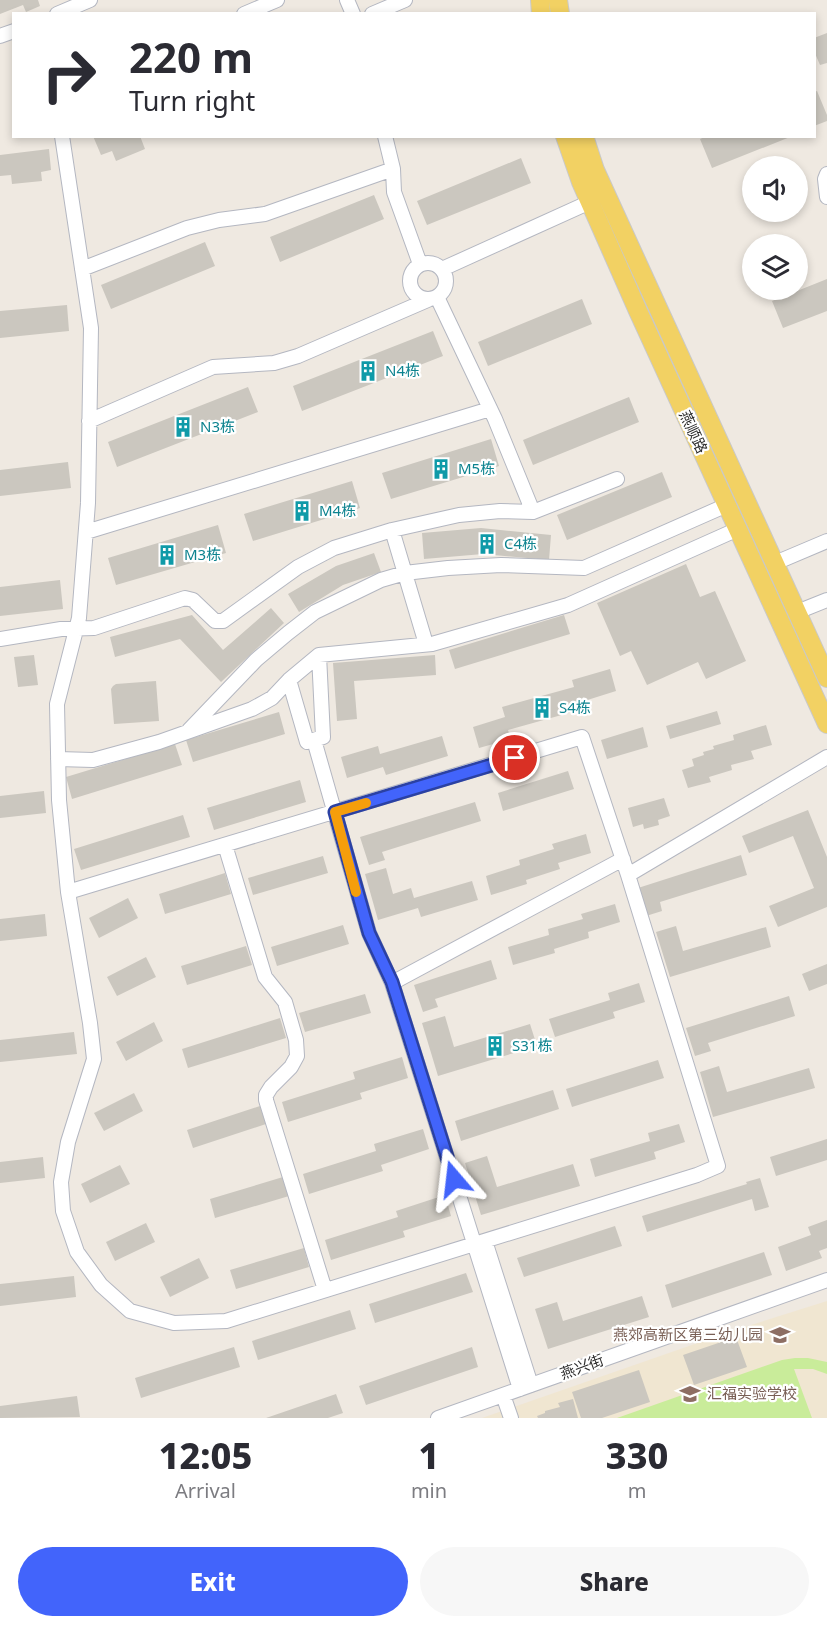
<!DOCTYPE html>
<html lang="en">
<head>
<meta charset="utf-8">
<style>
  :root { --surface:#fff; --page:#f7f7f7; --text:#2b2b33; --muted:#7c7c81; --accent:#4264fb }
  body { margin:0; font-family:"Noto Sans","Noto Sans SC",sans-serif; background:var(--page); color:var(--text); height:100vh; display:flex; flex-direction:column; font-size:22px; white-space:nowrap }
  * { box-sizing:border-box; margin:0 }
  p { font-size:20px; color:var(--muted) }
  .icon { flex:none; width:33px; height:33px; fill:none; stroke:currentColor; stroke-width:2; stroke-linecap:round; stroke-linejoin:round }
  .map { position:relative; height:1418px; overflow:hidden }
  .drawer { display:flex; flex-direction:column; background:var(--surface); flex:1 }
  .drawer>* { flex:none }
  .top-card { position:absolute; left:12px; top:12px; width:804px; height:126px; border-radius:0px; box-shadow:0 3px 9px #0003; background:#fff; color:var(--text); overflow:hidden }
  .controls { position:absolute; left:742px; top:156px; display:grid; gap:12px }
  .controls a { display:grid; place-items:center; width:66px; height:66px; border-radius:50%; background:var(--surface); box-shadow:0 3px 9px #0003; font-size:30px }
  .pin { position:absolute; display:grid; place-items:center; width:51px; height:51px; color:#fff; margin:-26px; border:3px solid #fff; border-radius:50%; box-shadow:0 2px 6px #0007 }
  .me { position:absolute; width:66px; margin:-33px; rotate:343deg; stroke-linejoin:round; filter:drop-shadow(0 0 4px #0008) }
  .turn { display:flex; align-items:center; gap:21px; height:126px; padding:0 18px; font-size:27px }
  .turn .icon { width:78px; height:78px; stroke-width:2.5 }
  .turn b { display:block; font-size:42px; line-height:51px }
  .eta { display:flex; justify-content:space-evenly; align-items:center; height:102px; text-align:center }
  .eta b { font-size:36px; font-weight:800; line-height:42px }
  .cta { display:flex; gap:12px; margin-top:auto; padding:12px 18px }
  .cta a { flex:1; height:69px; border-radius:36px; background:var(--accent); color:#fff; font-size:24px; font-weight:800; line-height:69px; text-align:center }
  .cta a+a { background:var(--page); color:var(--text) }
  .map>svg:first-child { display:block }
  .education { fill:#f0e6d1 }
  .pitch { fill:#c9ec9a }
  .building { fill:#cbc7bf }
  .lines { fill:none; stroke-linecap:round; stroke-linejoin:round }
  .minor-casing { stroke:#b4b7c1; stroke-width:16 }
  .major-casing { stroke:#c9c9c9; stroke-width:20 }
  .minor { stroke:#fff; stroke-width:14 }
  .major { stroke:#f2d163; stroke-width:18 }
  .route-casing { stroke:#2b41a3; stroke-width:15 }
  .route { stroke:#4264fb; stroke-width:10 }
  .slow { stroke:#f59e0b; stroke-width:10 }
  .labels { text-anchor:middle; stroke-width:4.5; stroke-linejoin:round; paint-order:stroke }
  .culture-label { font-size:15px; fill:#0d838f; stroke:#fff; text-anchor:start }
  .street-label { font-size:15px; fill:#2e2e2e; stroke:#fff }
  .education-label { font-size:15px; fill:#785e54; stroke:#fff; text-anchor:end }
</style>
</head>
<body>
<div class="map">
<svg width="827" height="1418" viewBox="0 0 827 1418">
  <rect width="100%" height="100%" fill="#efe9e1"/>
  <path class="education" d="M827,1301V1418H482L732,1331Z"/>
  <path class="pitch" d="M795,1358H808L827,1362V1374L813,1369H794L812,1418H617L782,1360Z"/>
  <path class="building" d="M0,0H38L40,6L26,12L23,5L0,14Z
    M827,33V63L820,65L814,51V38Z
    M817,91L827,115V121L814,126V92Z
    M93,136H140L145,149L116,161L112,151L101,155Z
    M707,136H790V137L712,168L700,139Z
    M49,149L51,170L41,172L42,181L12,184L11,175L0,176V155Z
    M521,158L531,183L427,225L417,201Z
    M374,195L384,219L280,262L270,237Z
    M205,242L215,266L111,309L101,285Z
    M827,279V311L783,328L772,301Z
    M582,299L592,324L488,366L478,342Z
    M67,305L69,331L0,338V311Z
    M433,331L443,356L302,411L293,386Z
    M248,387L258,412L117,467L108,442Z
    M629,397L639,422L533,465L523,440Z
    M491,439L499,466L391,499L382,473Z
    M68,462L71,488L0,496V470Z
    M662,472L672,497L567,540L557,515Z
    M352,481L360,508L253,541L244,514Z
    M218,525L226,553L116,585L108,558Z
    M481,528L551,535L549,560L483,554L424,559L422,533Z
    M374,553L381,572L343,585L299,612L288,594L336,566Z
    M686,564L700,597L715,591L746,661L706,679L698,662L647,685L631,651L620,656L597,603Z
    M60,580L63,609L0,616V587Z
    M271,608L284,623L221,682L180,639L115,657L110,637L192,615L223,650Z
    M564,615L570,634L455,669L449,650Z
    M34,655L38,685L18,687L14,657Z
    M435,655L436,675L354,681L357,719L337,721L333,663Z
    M610,669L616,691L581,702L583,709L508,730L511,739L479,748L473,727L505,717L502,707L574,687L572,680Z
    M156,681L159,721L114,724L111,689L113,686L116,684Z
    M717,711L721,724L670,739L666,726Z
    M279,712L285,734L193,762L186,740Z
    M766,725L772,745L751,751L754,759L731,765L732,770L709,777L711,782L688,788L682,770L694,766L692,759L704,755L703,752L714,749L713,746L734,740L733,735Z
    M643,727L648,747L607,759L601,740Z
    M442,736L448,756L386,775L383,767L347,778L341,757L378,746L380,754Z
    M175,744L182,765L72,799L66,777Z
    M568,771L574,789L503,811L498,793Z
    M300,780L306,802L214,830L207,808Z
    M44,791L46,813L0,818V796Z
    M664,798L670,816L658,820L659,825L644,829L643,824L633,827L628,808Z
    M475,802L481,821L382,852L385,860L369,865L360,837Z
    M808,810L827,857V907L778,927L769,906L814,888L793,836L749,853L742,836Z
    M183,815L190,837L81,870L74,849Z
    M586,834L591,853L558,863L560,869L526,880L527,884L491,895L486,876L520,865L519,860L554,849L552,844Z
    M741,855L747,875L660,902L662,911L646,916L638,888Z
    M323,856L328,873L253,895L248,878Z
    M386,868L393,894L411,888L414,898L472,881L478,900L421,917L418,908L378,920L365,874Z
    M225,873L231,894L165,914L159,894Z
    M128,898L138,918L99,938L89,918Z
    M615,904L620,922L588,932L589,938L554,949L555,953L513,965L508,947L549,935L548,929L583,919L581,914Z
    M45,914L47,936L0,941V919Z
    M343,925L349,944L277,966L271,947Z
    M676,926L683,951L766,927L771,947L670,977L656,932Z
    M246,946L252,965L187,985L181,966Z
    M146,957L156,977L117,996L107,977Z
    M491,960L497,979L435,999L438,1007L423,1012L414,985Z
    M827,964V984L809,991L802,974Z
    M639,983L645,1002L613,1012L615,1018L555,1037L549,1019L610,1000L608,993Z
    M365,994L371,1013L305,1032L299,1013Z
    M789,996L795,1016L708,1043L711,1051L695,1056L686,1028Z
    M445,1016L454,1047L530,1024L537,1046L438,1076L422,1023Z
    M280,1018L286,1038L188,1068L182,1049Z
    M154,1022L163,1041L126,1061L116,1042Z
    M74,1032L77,1054L0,1062V1040Z
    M402,1057L408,1078L360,1093L362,1099L288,1122L282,1102L355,1079L353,1072Z
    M658,1060L664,1078L572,1107L566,1089Z
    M719,1066L727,1092L809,1068L815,1088L713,1117L700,1072Z
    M553,1090L559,1109L461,1141L455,1121Z
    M134,1093L143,1111L104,1131L94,1113Z
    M260,1106L266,1124L193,1148L187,1130Z
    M679,1124L685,1142L654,1152L656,1159L595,1177L590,1159L650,1141L648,1133Z
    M423,1129L429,1149L381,1165L383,1171L309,1194L303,1174L376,1151L374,1144Z
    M827,1139V1160L776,1176L770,1157Z
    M487,1156L497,1187L573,1164L580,1186L481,1215L465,1163Z
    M43,1157L45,1178L0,1183V1162Z
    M120,1165L130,1184L90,1203L81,1184Z
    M283,1177L289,1196L215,1218L210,1199Z
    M760,1178L769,1207L755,1211L752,1199L647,1232L642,1216L747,1184L746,1182Z
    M445,1195L451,1216L403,1231L405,1237L331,1260L325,1240L398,1217L396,1211Z
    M827,1220V1248L819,1251L822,1258L786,1271L778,1247L811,1235L808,1227Z
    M146,1223L155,1242L115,1261L106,1242Z
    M615,1226L622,1246L524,1277L517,1258Z
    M304,1248L309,1267L236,1289L230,1270Z
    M764,1252L772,1275L672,1308L665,1285Z
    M199,1258L209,1278L170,1297L160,1277Z
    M466,1273L473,1292L375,1323L369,1304Z
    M74,1276L76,1297L0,1306V1284Z
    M642,1296L649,1317L548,1349L535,1309L557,1302L563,1321Z
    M350,1310L356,1329L258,1360L252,1341Z
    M736,1337L747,1367L694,1385L683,1355Z
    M234,1347L240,1367L141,1398L135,1378Z
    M472,1347L478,1367L366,1405L359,1386Z
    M639,1370L650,1402L602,1418H581L572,1392Z
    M336,1394L343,1413L328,1418H266Z
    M77,1396L80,1417L0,1418V1406Z
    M573,1399L578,1418H538L537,1416L545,1413V1411L560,1407L558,1403Z"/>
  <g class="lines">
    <g class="minor-casing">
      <path id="minor" d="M347,0L353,14
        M57,14L90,0
        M244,14L277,0
        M372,14L405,0
        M0,36L14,31
        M62,136L91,328L88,503L79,618L57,704L59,800L68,892L90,1023L94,1059L68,1142L61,1182L63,1211L77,1252L101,1285L130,1311L174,1323L226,1321L697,1175L718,1166L628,875L582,737L68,892
        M385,136L393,169L394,192L420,264
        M827,174L825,179L827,197
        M410 281a18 18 0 1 1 36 0a18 18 0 1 1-36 0Z
        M82,269L187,228L219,220L265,214L393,169
        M442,269L590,202
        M437,297L495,419L533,512
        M89,421L213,367L274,363L298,356L430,299
        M392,530L426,644
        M86,532L490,409
        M775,563L827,541
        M797,612L827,600
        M0,639L61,629L94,628L185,598L193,600L215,621H223L298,567L334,548L392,530L459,515L500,511L533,512L617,479
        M289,680L307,742L323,737L319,655
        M189,730L256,660L288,633L315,612L381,580L405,573L448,568L501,565L584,568L727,505
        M314,740L369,933L392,983L520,1389
        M58,759L93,760L159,742L252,709L272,698L289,680L319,655L432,644L568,605L738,529
        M225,845L265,977L285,1002L296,1040L297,1056L291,1067L271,1087L266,1095V1100L325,1290
        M628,875L827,757
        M392,983L623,859
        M485,1241L531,1385
        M503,1395L511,1418
        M438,1418L827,1280"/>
    </g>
    <g class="major-casing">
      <path id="major" d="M540,0L541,14
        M558,0L560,14
        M565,136L581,182L638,311L827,724
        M584,136L595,170L827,678"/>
    </g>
    <use href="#minor" class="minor"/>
    <use href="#major" class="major"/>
  </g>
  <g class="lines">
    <g class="route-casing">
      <path id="route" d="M454,1179L392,982L369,933L335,812L515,758"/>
    </g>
    <use href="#route" class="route"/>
    <path class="slow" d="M356,892L335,812L366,803"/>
  </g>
  <defs>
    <g id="building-bare" transform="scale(1.62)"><path d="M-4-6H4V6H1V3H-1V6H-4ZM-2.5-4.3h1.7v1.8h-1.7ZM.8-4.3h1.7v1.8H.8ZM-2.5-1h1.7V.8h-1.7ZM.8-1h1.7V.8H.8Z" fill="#0f9aa8" stroke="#fff" stroke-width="2.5" paint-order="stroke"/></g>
    <g id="school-bare" transform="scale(1.62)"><path d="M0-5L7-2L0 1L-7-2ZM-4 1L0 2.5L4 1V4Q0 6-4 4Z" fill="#8d6e63" stroke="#fff" stroke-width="2.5" paint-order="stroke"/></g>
  </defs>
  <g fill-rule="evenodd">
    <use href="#building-bare" x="368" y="371"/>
    <use href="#building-bare" x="183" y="427"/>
    <use href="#building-bare" x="441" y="469"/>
    <use href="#building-bare" x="302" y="511"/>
    <use href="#building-bare" x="487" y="544"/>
    <use href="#building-bare" x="167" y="555"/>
    <use href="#building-bare" x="542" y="708"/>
    <use href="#building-bare" x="495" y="1046"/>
    <use href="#school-bare" x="780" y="1335"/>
    <use href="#school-bare" x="690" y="1394"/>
  </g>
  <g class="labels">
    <g class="culture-label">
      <text x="385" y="376">N4栋</text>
      <text x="200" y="432">N3栋</text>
      <text x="458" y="474">M5栋</text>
      <text x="319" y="516">M4栋</text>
      <text x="504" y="549">C4栋</text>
      <text x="184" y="560">M3栋</text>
      <text x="559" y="713">S4栋</text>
      <text x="512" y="1051">S31栋</text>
    </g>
    <g class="street-label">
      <text transform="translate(693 432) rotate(65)" y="5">燕顺路</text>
      <text transform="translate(582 1367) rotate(-20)" y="5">燕兴街</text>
    </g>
    <g class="education-label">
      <text x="763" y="1340">燕郊高新区第三幼儿园</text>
      <text x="707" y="1399" text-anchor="start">汇福实验学校</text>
    </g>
  </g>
</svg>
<div class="controls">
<a><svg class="icon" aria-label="sound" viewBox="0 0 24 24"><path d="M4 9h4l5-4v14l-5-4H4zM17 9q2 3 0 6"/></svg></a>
<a><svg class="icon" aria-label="layers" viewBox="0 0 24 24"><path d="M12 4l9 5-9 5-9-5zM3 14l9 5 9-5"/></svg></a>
</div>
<div class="pin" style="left:515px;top:758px;background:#d93025"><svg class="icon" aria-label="arrive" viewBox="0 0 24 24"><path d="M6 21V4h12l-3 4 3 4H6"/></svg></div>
<svg class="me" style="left:454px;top:1179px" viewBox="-20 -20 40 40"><path d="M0-17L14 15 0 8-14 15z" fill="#4264fb" stroke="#fff" stroke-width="4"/></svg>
<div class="top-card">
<div class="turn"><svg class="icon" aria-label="right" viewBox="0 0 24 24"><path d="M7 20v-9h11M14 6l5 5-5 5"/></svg><div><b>220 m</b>Turn right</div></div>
</div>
</div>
<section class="drawer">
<div class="eta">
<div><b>12:05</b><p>Arrival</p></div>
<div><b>1</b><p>min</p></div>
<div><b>330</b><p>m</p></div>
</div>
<div class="cta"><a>Exit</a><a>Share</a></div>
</section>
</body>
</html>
